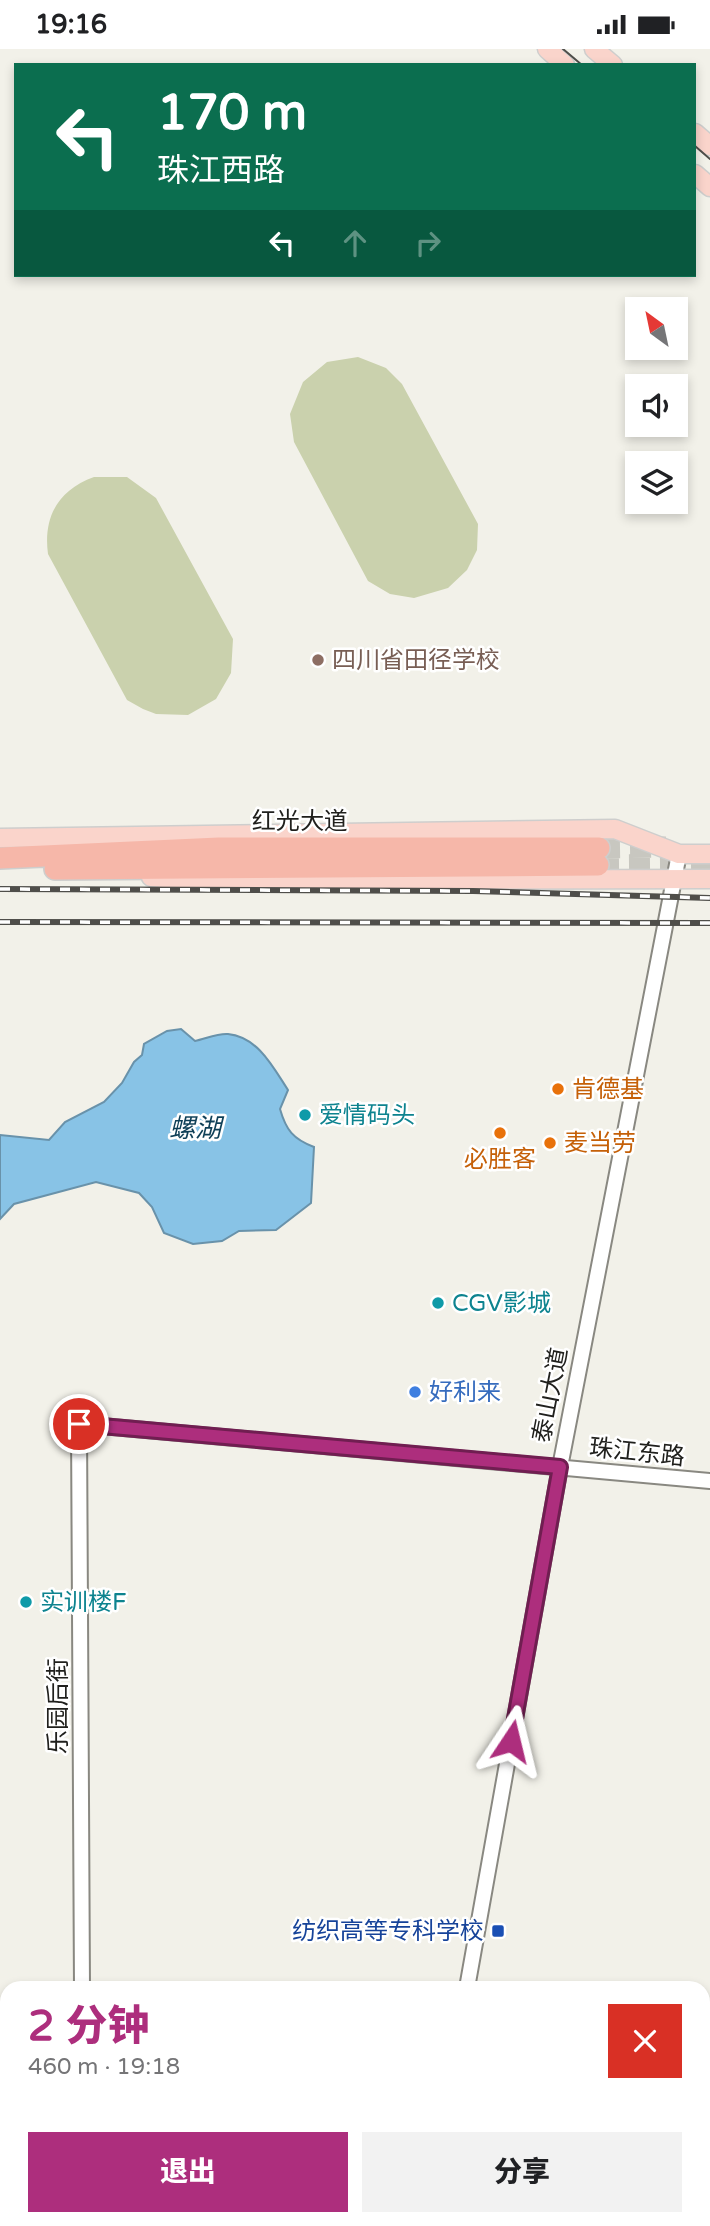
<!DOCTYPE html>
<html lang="zh">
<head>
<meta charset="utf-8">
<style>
  :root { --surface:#fff; --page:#f2f2f2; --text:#202124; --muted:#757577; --accent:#ad2e7d }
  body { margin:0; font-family:"Varela Round","Noto Sans SC",sans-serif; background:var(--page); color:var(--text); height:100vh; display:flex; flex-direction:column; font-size:26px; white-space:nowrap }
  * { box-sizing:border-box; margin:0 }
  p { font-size:23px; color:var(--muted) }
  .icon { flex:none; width:38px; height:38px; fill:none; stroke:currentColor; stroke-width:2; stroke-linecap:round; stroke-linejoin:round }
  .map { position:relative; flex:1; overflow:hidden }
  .side { position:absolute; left:0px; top:1932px; width:710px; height:245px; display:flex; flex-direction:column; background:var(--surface); border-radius:21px 21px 0 0; box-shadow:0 4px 10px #0003 }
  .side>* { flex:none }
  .guide { position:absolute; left:14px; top:14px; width:682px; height:214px; border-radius:0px; box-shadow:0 4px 10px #0003; background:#0b6e4f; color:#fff; overflow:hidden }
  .needle { width:46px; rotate:327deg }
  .buttons { position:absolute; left:625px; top:248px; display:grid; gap:14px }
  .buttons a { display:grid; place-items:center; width:63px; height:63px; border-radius:0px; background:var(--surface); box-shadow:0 4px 10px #0003; font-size:35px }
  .pin { position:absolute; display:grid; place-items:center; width:60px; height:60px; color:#fff; margin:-30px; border:4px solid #fff; border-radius:50%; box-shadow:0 2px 7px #0007 }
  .me { position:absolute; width:77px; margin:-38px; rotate:10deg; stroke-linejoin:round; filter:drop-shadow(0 0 5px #0008) }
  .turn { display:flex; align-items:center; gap:24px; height:147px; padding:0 28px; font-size:32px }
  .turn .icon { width:91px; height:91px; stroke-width:2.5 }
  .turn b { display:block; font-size:49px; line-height:60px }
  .lanes { display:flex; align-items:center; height:66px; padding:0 28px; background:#0003; justify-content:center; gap:35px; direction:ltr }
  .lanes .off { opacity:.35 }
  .round { display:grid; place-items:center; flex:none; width:74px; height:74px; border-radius:0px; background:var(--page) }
  .overview { display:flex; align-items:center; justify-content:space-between; height:119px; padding:0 28px }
  h1 { font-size:42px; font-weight:800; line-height:52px; color:var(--accent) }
  .action { display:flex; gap:14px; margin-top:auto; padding:14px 28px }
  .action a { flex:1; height:80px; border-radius:0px; background:var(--accent); color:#fff; font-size:28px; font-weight:800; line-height:80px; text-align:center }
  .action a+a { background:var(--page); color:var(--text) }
  .status { display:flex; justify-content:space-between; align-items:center; height:49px; padding:0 35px; background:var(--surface); direction:ltr }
  .status svg { height:19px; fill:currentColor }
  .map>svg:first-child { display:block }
  .green { fill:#cad1ad }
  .water { fill:#88c3e6; stroke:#6992aa; stroke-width:2 }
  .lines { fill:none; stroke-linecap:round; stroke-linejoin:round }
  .highway-tunnel { stroke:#c8c7c0; stroke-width:21; stroke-dasharray:21 10; stroke-linecap:butt }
  .minor-casing { stroke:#898881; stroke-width:18 }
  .major-casing { stroke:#cececd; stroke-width:21 }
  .highway-casing { stroke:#cececd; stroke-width:24 }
  .minor { stroke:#fff; stroke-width:14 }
  .major { stroke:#fad4cb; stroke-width:18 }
  .highway { stroke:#f6b7a9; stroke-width:21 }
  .tram { stroke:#4f4e4a; stroke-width:2 }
  .rail-casing { stroke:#4f4e4a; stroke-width:6 }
  .rail { stroke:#fff; stroke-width:3.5; stroke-dasharray:10; stroke-linecap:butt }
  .route-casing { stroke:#701e51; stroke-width:18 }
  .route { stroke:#ad2e7d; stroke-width:12 }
  .education-dot { fill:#8d6e63; stroke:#fff; stroke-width:2.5 }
  .food-dot { fill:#e8710a; stroke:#fff; stroke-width:2.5 }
  .culture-dot { fill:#0f9aa8; stroke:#fff; stroke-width:2.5 }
  .shop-dot { fill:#3f7fe0; stroke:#fff; stroke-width:2.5 }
  .transit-dot { fill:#1a4fb4; stroke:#fff; stroke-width:2.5 }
  .labels { text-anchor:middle; stroke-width:5; stroke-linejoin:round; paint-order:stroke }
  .education-label { font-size:24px; fill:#785e54; stroke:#fff; text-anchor:start }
  .street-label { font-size:24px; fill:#20201d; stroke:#fff }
  .food-label { font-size:24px; fill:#c56008; stroke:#fff; text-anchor:start }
  .culture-label { font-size:24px; fill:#0d838f; stroke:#fff; text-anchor:start }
  .shop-label { font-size:24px; fill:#366cbe; stroke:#fff; text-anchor:start }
  .transit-label { font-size:24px; fill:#164399; stroke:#fff; text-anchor:end }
  .water-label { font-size:26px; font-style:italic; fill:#0e3f57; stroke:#fff }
</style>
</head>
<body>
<div class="status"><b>19:16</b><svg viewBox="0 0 49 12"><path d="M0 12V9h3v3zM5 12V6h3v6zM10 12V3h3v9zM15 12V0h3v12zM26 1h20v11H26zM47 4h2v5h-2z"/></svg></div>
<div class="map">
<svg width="710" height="2177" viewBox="0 0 710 2177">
  <rect width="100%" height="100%" fill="#f2f1e9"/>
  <path class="green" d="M358,308L386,319L402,335L478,475L477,501L467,521L448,539L414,549L390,545L368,532L294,393L290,365L303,333L327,313Z
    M94,428H127L156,449L233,590L231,624L216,650L188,666L156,665L143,660L127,651L48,505C43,468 58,441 94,428Z
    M88,2170H146L151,2177H87Z
    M446,2170H559L615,2177H445Z"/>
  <path class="water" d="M181,980L195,992C205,990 218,984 228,985C258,988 273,1018 288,1041L280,1060C286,1081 293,1090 314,1098L311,1154L276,1181L239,1182L222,1192L193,1195L164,1184L152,1158L139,1144L96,1133L14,1155L0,1170V1086L49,1091L65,1073L104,1053L122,1034L134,1013L142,1006L144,995L167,982Z"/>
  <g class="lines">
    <path class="highway-tunnel" d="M599,799L666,798
      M598,816L710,815"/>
    <g class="minor-casing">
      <path id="minor" d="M82,1939L79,1375L710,1432
        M467,1939L560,1418L679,805
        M704,1988H710
        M704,2072L710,2073
        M0,2091H7
        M704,2169L710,2170
        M424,2177L425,2170"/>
    </g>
    <g class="major-casing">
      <path id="major" d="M547,0L565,16
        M594,0L613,16
        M695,84L710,97
        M695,125L710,138
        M0,789L615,780L679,805H710
        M151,828L190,831L710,830"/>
    </g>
    <g class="highway-casing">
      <path id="highway" d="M0,809L219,799H599
        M55,820L598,816"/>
    </g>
    <use href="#minor" class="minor"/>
    <use href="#major" class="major"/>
    <use href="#highway" class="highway"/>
    <path class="tram" d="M563,0L582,16
      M695,97L710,110"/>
    <g class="rail-casing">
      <path id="rail" d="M0,840L473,842L710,849
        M0,873L710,874"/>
    </g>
    <use href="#rail" class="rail"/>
  </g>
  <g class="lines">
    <g class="route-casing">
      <path id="route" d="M79,1375L560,1418L511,1692"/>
    </g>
    <use href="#route" class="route"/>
  </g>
  <circle class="education-dot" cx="318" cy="611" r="7"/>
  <g class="food-dot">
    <circle cx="558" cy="1040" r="7"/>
    <circle cx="500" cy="1084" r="7"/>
    <circle cx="550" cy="1094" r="7"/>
  </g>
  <g class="culture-dot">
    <circle cx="305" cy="1066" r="7"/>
    <circle cx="438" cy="1254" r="7"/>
    <circle cx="26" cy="1553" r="7"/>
  </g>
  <circle class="shop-dot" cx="415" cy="1343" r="7"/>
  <rect class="transit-dot" x="491" y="1875" width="14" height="14" rx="3.5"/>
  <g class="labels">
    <g class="education-label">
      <text x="332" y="619">四川省田径学校</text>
    </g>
    <g class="street-label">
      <text x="300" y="780">红光大道</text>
      <text transform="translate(550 1346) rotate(-79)" y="8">泰山大道</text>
      <text transform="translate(637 1403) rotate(6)" y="8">珠江东路</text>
      <text transform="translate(58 1657) rotate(-90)" y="8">乐园后街</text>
    </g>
    <g class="food-label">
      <text x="572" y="1048">肯德基</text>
      <text x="564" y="1102">麦当劳</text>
      <text x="500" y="1118" text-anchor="middle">必胜客</text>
    </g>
    <g class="culture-label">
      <text x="319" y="1074">爱情码头</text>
      <text x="452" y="1262">CGV影城</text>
      <text x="40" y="1561">实训楼F</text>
    </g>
    <g class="shop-label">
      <text x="429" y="1351">好利来</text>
    </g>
    <g class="transit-label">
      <text x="484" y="1890">纺织高等专科学校</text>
    </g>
    <g class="water-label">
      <text x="195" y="1088">螺湖</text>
    </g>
  </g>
</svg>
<div class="buttons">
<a><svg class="needle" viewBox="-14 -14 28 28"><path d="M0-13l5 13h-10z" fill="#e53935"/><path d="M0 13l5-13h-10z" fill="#757577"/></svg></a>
<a><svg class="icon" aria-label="sound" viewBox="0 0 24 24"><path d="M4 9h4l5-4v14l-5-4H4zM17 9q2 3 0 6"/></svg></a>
<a><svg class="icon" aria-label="layers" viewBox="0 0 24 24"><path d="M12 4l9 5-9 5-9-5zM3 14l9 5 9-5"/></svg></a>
</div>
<div class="pin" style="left:79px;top:1375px;background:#d93025"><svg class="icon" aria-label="arrive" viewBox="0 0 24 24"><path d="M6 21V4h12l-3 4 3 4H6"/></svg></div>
<svg class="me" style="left:511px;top:1692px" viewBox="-20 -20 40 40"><path d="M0-17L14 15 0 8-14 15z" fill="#ad2e7d" stroke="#fff" stroke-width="4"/></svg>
<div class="guide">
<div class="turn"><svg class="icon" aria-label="left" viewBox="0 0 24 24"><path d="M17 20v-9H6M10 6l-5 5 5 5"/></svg><div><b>170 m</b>珠江西路</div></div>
<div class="lanes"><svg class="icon" aria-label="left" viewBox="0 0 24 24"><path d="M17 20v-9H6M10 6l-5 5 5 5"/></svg><svg class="icon off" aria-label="ahead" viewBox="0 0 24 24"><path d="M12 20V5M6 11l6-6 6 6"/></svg><svg class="icon off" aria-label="right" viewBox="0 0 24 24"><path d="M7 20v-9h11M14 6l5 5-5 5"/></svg></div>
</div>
<section class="side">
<div class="overview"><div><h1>2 分钟</h1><p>460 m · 19:18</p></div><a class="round" style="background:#d93025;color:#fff"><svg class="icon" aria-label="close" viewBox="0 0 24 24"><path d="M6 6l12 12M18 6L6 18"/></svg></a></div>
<div class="action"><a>退出</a><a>分享</a></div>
</section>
</div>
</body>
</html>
